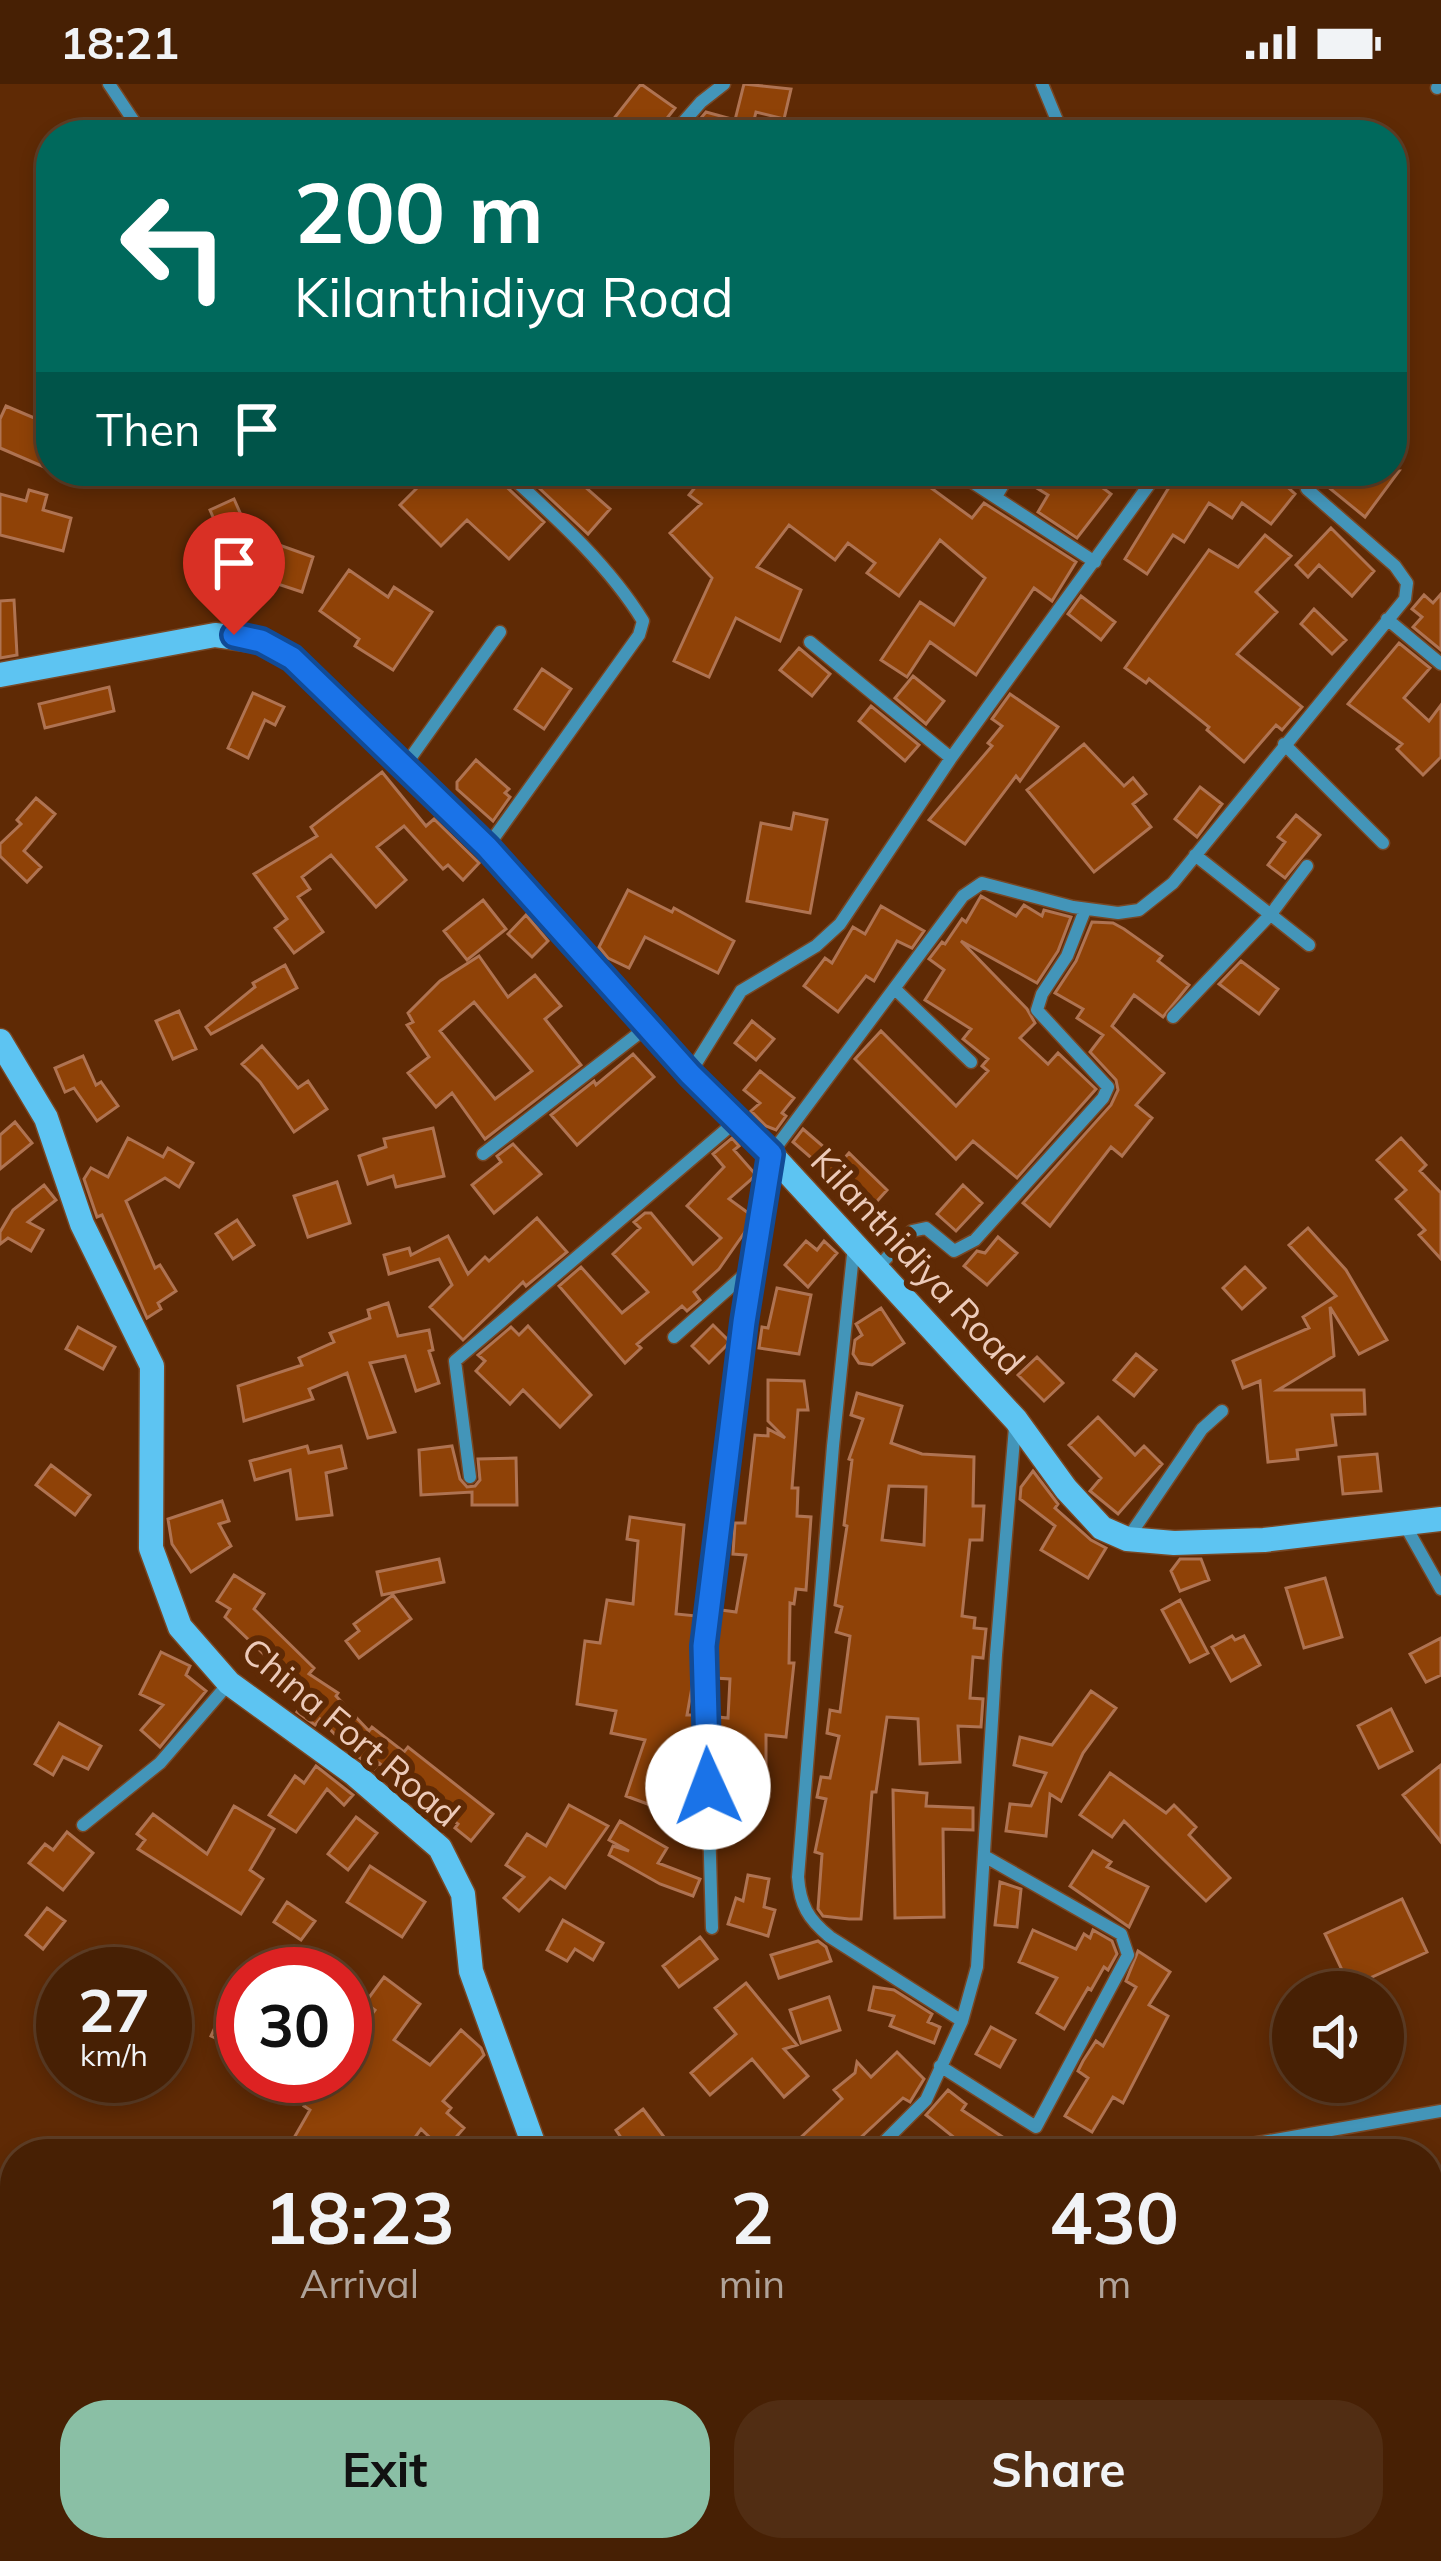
<!DOCTYPE html>
<html lang="en">
<head>
<meta charset="utf-8">
<style>
  :root { --surface:#472004; --page:#512d13; --text:#f1f3f6; --muted:#b0a39a; --line:#5f3e26; --accent:#8abfa5 }
  body { margin:0; font-family:Mulish,sans-serif; background:var(--page); color:var(--text); height:100vh; display:flex; flex-direction:column; font-size:45px; white-space:nowrap }
  * { box-sizing:border-box; margin:0 }
  p { font-size:39px; color:var(--muted) }
  .icon { flex:none; width:66px; height:66px; fill:none; stroke:currentColor; stroke-width:2; stroke-linecap:round; stroke-linejoin:round }
  .map { position:relative; flex:1; overflow:hidden }
  .details { position:absolute; left:0px; top:2055px; width:1443px; height:423px; display:flex; flex-direction:column; background:var(--surface); border-radius:48px 48px 0 0; box-shadow:0 6px 18px #0003,0 0 0 3px var(--line) }
  .details>* { flex:none }
  .top-card { position:absolute; left:36px; top:36px; width:1371px; height:366px; border-radius:48px; box-shadow:0 6px 18px #0003,0 0 0 3px var(--line); background:#00695c; color:#fff; overflow:hidden }
  .tools { position:absolute; left:1272px; top:1887px; display:grid; gap:24px }
  .tools a { display:grid; place-items:center; width:132px; height:132px; border-radius:50%; background:var(--surface); box-shadow:0 6px 18px #0003,0 0 0 3px var(--line); font-size:60px }
  .speed { position:absolute; left:36px; top:1863px; display:flex; gap:24px; font-size:60px; font-weight:700; text-align:center }
  .speed>* { display:grid; place-content:center; width:156px; height:156px; border-radius:50%; background:var(--surface); box-shadow:0 6px 18px #0003,0 0 0 3px var(--line); line-height:1 }
  .speed small { font-size:30px; font-weight:400 }
  .speed .limit { border:18px solid #d22; background:#fff; color:#111 }
  .pin { position:absolute; display:grid; place-items:center; width:102px; height:102px; color:#fff; margin:-123px -51px; border-radius:50% 50% 50% 0; rotate:-45deg; box-shadow:0 0 12px #0007 }
  .pin .icon { rotate:45deg }
  .me { position:absolute; width:132px; margin:-66px; rotate:358deg; stroke-linejoin:round; filter:drop-shadow(0 0 9px #0008) }
  .turn { display:flex; align-items:center; gap:42px; height:252px; padding:0 60px; font-size:54px }
  .turn .icon { width:156px; height:156px; stroke-width:2.5 }
  .turn b { display:block; font-size:84px; line-height:102px }
  .then { display:flex; align-items:center; height:114px; padding:0 60px; background:#0003; gap:24px; font-size:45px }
  .eta { display:flex; justify-content:space-evenly; align-items:center; height:204px; text-align:center }
  .eta b { font-size:72px; font-weight:700; line-height:84px }
  .action { display:flex; gap:24px; margin-top:auto; padding:24px 60px }
  .action a { flex:1; height:138px; border-radius:48px; background:var(--accent); color:#111; font-size:48px; font-weight:700; line-height:138px; text-align:center }
  .action a+a { background:var(--page); color:var(--text) }
  .status { display:flex; justify-content:space-between; align-items:center; height:84px; padding:0 60px; background:var(--surface); direction:ltr }
  .status svg { height:33px; fill:currentColor }
  .map>svg:first-child { display:block }
  .lines { fill:none; stroke-linecap:round; stroke-linejoin:round }
  .river { stroke:#290066; stroke-width:39 }
  .building { fill:#8f4207; stroke:#af7352; stroke-width:3; fill-rule:evenodd }
  .street-casing { stroke:#784725; stroke-width:15 }
  .secondary-casing { stroke:#784725; stroke-width:27 }
  .street { stroke:#4395b9; stroke-width:12 }
  .secondary { stroke:#5dc4f2; stroke-width:24 }
  .route-casing { stroke:#114b97; stroke-width:30 }
  .route { stroke:#1a73e8; stroke-width:21 }
  .labels { text-anchor:middle; stroke-width:12; stroke-linejoin:round; paint-order:stroke }
  .street-label { font-size:36px; fill:#eccab9; stroke:#5f2a05 }
</style>
</head>
<body>
<div class="status"><b>18:21</b><svg viewBox="0 0 49 12"><path d="M0 12V9h3v3zM5 12V6h3v6zM10 12V3h3v9zM15 12V0h3v12zM26 1h20v11H26zM47 4h2v5h-2z"/></svg></div>
<div class="map">
<svg width="1441" height="2477" viewBox="0 0 1441 2477">
  <rect width="100%" height="100%" fill="#5f2a05"/>
  <g class="lines">
    <path class="river" d="M0,2249L15,2252
      M1102,2463L1116,2477"/>
  </g>
  <path class="building" d="M641,0L675,24L654,51H601Z
    M744,0L791,5L784,35L756,28L753,40L772,45L771,51H693L696,40L706,28L735,36Z
    M6,322L51,341V366L44,383L0,364V335Z
    M414,387H495L498,395L544,438L509,475L467,436L441,462L400,421L424,397Z
    M521,387H567L610,425L588,450Z
    M708,387H908L972,434L984,419L1076,478L1052,517L1034,504L976,591L930,558L907,593L881,576L920,518L954,541L985,494L940,456L899,512L867,489L875,479L848,459L835,476L789,441L757,483L801,506L780,557L736,534L709,593L674,577L712,494L670,449L701,420L689,411Z
    M1021,387H1080L1111,410L1077,454L1038,428L1048,411L1019,393Z
    M1179,387H1243L1262,399L1270,387L1295,410L1271,440L1242,419L1232,434L1209,419L1184,458L1173,451L1147,490L1125,475Z
    M1325,387H1399L1365,433L1322,398Z
    M29,406L47,411L43,426L71,434L63,467L0,451V410L26,417Z
    M234,415L249,449H265V456L313,473L302,508L263,495V508L214,506L216,440L210,426Z
    M1331,444L1374,487L1352,512L1319,481L1308,493L1296,481Z
    M1265,451L1291,472L1256,508L1277,528L1237,570L1302,623L1282,646L1276,641L1244,678L1207,646L1209,643L1149,595L1146,599L1125,584L1209,466L1238,483Z
    M349,486L388,513L394,503L432,528L393,586L355,562L359,555L320,527Z
    M1441,510V566L1413,543L1422,533L1412,525L1424,511L1433,519Z
    M1081,512L1115,538L1101,556L1068,530Z
    M14,516L17,571L0,574V517Z
    M1314,525L1346,556L1332,570L1301,540Z
    M1399,559L1430,584L1404,614L1429,637L1441,621V673L1423,691L1397,665L1402,660L1348,620Z
    M799,564L830,590L812,612L780,586Z
    M542,585L571,605L544,645L515,625Z
    M913,592L944,617L926,640L895,614Z
    M109,603L114,627L45,644L39,620Z
    M253,609L284,623L275,641L265,636L248,674L228,664Z
    M1010,610L1058,643L1020,697L1016,692L965,760L929,736L992,662L988,659L1002,642L992,635Z
    M871,622L919,661L905,677L859,637Z
    M1084,660L1124,702L1133,694L1146,710L1133,720L1151,743L1094,788L1027,706Z
    M476,676L509,705L505,709L510,713L493,737L457,705V698Z
    M382,688L426,742L434,735L479,779L463,796L448,781L443,785L404,742L377,763L406,796L376,823L331,771L302,793L310,805L298,813L323,848L294,869L275,844L287,835L254,790L317,752L311,743Z
    M1200,703L1222,720L1197,753L1175,735Z
    M36,714L55,730L24,767L41,783L27,798L0,772V760L21,740L17,736Z
    M794,729L827,736L810,829L747,817L761,739L791,745Z
    M1296,731L1320,751L1285,794L1268,781L1285,758L1278,753Z
    M628,806L672,828L674,824L734,857L718,889L645,853L629,884L608,874L599,863Z
    M981,812L1016,832L1024,821L1042,832L1044,826L1071,833L1058,867L1037,899L961,857L1027,925L1035,939L1020,954L1048,980L1058,969L1096,1005L1017,1094L973,1057L956,1075L855,975L881,947L956,1022L988,987L982,982L988,975L963,955L971,945L925,916L944,886L929,875L942,858L945,860L962,835L966,838Z
    M483,816L506,845L467,876L444,847Z
    M881,822L924,847L912,864L897,857L874,897L866,892L838,928L804,902L825,874L832,879L853,843L865,850Z
    M526,831L548,857L532,873L508,850Z
    M1092,838L1113,839L1124,845L1162,872L1158,877L1189,901L1163,933L1134,911L1112,942L1164,989L1136,1021L1152,1034L1122,1072L1111,1063L1050,1142L1023,1119L1111,1021L1118,1006L1116,996L1090,968L1103,951L1077,934L1083,925L1055,909L1076,877Z
    M479,872L508,913L535,891L561,922L545,935L581,981L485,1055L452,1009L436,1023L408,989L429,973L407,941L413,938L408,929L440,897ZM474,918L532,987L495,1015L440,947Z
    M1241,877L1278,905L1259,930L1219,900Z
    M285,881L297,904L211,950L206,943L255,903L253,899Z
    M179,927L196,965L173,975L156,937Z
    M752,937L774,955L756,976L735,959Z
    M262,962L298,1004L308,997L327,1025L294,1048L260,998L242,980Z
    M633,970L654,993L577,1061L551,1031L594,997L596,1001Z
    M83,972L96,1001L101,998L118,1022L97,1037L74,1004L65,1008L55,984Z
    M760,987L794,1014L782,1029L786,1032L776,1046L766,1042L751,1027L760,1019L744,1006Z
    M15,1038L32,1059L0,1085V1051Z
    M433,1044L444,1092L396,1103L393,1092L368,1100L359,1072L386,1063L384,1055Z
    M803,1045L841,1078L849,1069L887,1106L870,1125L793,1058Z
    M128,1054L163,1073L168,1064L193,1079L179,1103L165,1094L126,1117L155,1184L160,1181L176,1207L158,1219L161,1225L147,1234L102,1131L97,1133L84,1095L91,1084L108,1093Z
    M732,1054L739,1062L734,1066L756,1091L729,1115L751,1131L749,1142L719,1185L694,1208L700,1216L687,1227L682,1222L637,1260L641,1264L625,1279L559,1202L581,1183L622,1229L648,1208L613,1170L640,1144L634,1138L645,1129H651L693,1180L721,1154L687,1122L724,1083L713,1070Z
    M1401,1054L1426,1081L1420,1087L1441,1109V1175L1419,1151L1425,1146L1396,1115L1406,1106L1377,1076Z
    M513,1060L541,1090L494,1129L472,1101L501,1078L497,1072Z
    M337,1098L350,1139L308,1153L294,1112Z
    M44,1101L56,1116L28,1138L43,1146L31,1167L8,1154L0,1160V1148L13,1126Z
    M963,1101L982,1119L956,1147L937,1130Z
    M537,1134L567,1168L526,1202L523,1198L463,1256L430,1223L452,1201L439,1175L389,1190L384,1171L409,1164L411,1171L448,1152L468,1190L485,1173L489,1177Z
    M237,1136L254,1161L233,1175L216,1150Z
    M1308,1144L1346,1186L1387,1256L1359,1270L1330,1223L1334,1272L1278,1306H1364L1365,1330L1332,1331L1336,1361L1297,1366L1298,1375L1268,1378L1260,1297L1243,1304L1233,1277L1309,1244L1303,1233L1336,1212L1289,1161Z
    M998,1153L1017,1169L987,1201L964,1182L977,1167L985,1169Z
    M806,1157L817,1166L824,1157L837,1169L808,1203L785,1181Z
    M1245,1183L1265,1204L1242,1225L1223,1204Z
    M777,1204L811,1211L799,1270L759,1264L762,1243L768,1244Z
    M388,1219L398,1252L429,1246L433,1266L429,1267L439,1299L416,1307L405,1272L370,1279L395,1348L368,1354L347,1289L309,1305L313,1315L244,1337L238,1302L302,1281L299,1274L334,1258L330,1249L370,1234L368,1226Z
    M881,1224L904,1259L872,1281L859,1279L853,1270L855,1256L862,1251L856,1240Z
    M713,1241L730,1258L709,1279L692,1262Z
    M528,1242L591,1311L560,1343L523,1306L510,1320L476,1287L485,1277L478,1271L511,1243L519,1251Z
    M78,1243L115,1263L103,1285L66,1265Z
    M1136,1270L1156,1286L1134,1312L1114,1296Z
    M1037,1273L1063,1299L1044,1317L1018,1291Z
    M768,1296L804,1297L808,1326H798L792,1404H798L797,1432L811,1433L806,1506L796,1505L794,1520L790,1519L789,1579H794L786,1653L766,1651V1698H759L760,1724L720,1725L717,1633L728,1634L730,1595L715,1594V1562L721,1526L736,1528L746,1471L733,1470L735,1439H745L755,1351L768,1352V1345L785,1354L768,1337Z
    M857,1309L902,1322L891,1359L922,1370L974,1373L973,1422H984L982,1456H970L962,1532L975,1534L974,1544L986,1545L983,1574L973,1573L970,1614L983,1615L981,1643L958,1642L960,1678L920,1680L918,1635L887,1633L876,1708H872L861,1835H849L823,1832L818,1825L822,1770L815,1768L826,1715L817,1713L821,1693L830,1694L839,1652L827,1649L830,1626L840,1628L850,1552L836,1548L842,1523L835,1521L847,1442L844,1441L852,1376L849,1375L863,1335L851,1331ZM889,1402L926,1403L924,1461L882,1456Z
    M1098,1333L1135,1371L1144,1362L1162,1380L1118,1430L1090,1407L1101,1394L1069,1361Z
    M307,1362L309,1369L341,1362L346,1384L326,1389L332,1431L297,1435L290,1386L255,1396L250,1377Z
    M452,1362L460,1395L467,1403L475,1402L480,1396L478,1375L516,1374L517,1421H472V1408L421,1411L419,1366Z
    M1377,1370L1381,1407L1343,1410L1339,1373Z
    M51,1381L90,1411L75,1431L36,1401Z
    M1033,1387L1058,1420L1055,1424L1091,1456L1106,1464L1088,1494L1041,1466L1055,1442L1020,1415L1021,1403Z
    M222,1417L229,1437L219,1440L231,1462L191,1488L172,1460L168,1435Z
    M630,1433L684,1441L676,1530L697,1532L694,1592L687,1631H695L696,1666L680,1715L685,1716L680,1732L626,1712L645,1656L611,1649L616,1627L577,1620L585,1557L600,1559L607,1516L633,1520L638,1457L627,1455Z
    M439,1475L444,1498L382,1511L377,1488Z
    M1180,1475H1201L1209,1496L1180,1507L1171,1487Z
    M234,1491L264,1510L254,1525L314,1584L309,1590L338,1609L336,1612L369,1647L372,1643L404,1668L408,1663L493,1730L471,1757L455,1744L458,1740L379,1679L374,1685L351,1667L320,1635L315,1641L297,1628L300,1624L272,1596L281,1587L225,1533L230,1525L217,1517Z
    M1325,1494L1342,1553L1304,1564L1286,1504Z
    M393,1511L411,1535L359,1574L346,1557L359,1547L354,1540Z
    M1180,1516L1208,1569L1190,1578L1162,1526Z
    M1232,1552L1235,1556L1244,1552L1260,1581L1231,1597L1212,1563Z
    M1441,1554V1591L1426,1598L1410,1570Z
    M161,1568L190,1582L186,1591L206,1607L160,1663L141,1646L163,1621L140,1610Z
    M1091,1607L1116,1624L1083,1669L1061,1717L1050,1710L1046,1752L1006,1747L1010,1720L1031,1722L1046,1689L1014,1681L1020,1653L1052,1661Z
    M1391,1625L1412,1667L1379,1684L1358,1642Z
    M59,1639L101,1662L88,1685L63,1673L53,1691L35,1680Z
    M1441,1681V1758L1403,1711Z
    M316,1682L353,1711L344,1721L327,1705L296,1748L269,1731L295,1692L304,1699Z
    M1110,1689L1166,1729L1174,1721L1196,1743L1189,1751L1230,1794L1206,1817L1124,1737L1112,1753L1080,1731Z
    M893,1706L927,1709L926,1722L973,1724V1746L943,1745L944,1833L895,1834Z
    M569,1721L608,1742L565,1804L550,1794L519,1827L504,1814L524,1793L506,1781L527,1750L546,1762Z
    M234,1722L274,1745L250,1786L263,1795L241,1830L138,1765L145,1756L137,1750L153,1730L207,1770Z
    M356,1733L377,1749L348,1786L328,1770Z
    M620,1737L667,1764L658,1779L700,1795L693,1812L660,1800L609,1771L613,1762L629,1767L609,1756Z
    M67,1748L93,1769L63,1806L29,1779L45,1760L53,1766Z
    M1093,1767L1111,1778L1107,1783L1148,1803L1129,1843L1070,1802Z
    M370,1782L425,1818L402,1853L347,1818Z
    M748,1791L769,1795L764,1823L775,1826L768,1852L728,1840L736,1814L743,1817Z
    M1000,1798L1021,1805L1017,1843L995,1841Z
    M1402,1815L1427,1868L1350,1903L1325,1850Z
    M287,1818L315,1837L301,1856L274,1838Z
    M47,1824L65,1837L43,1865L26,1851Z
    M563,1836L603,1859L593,1876L575,1865L567,1877L547,1866Z
    M1033,1846L1076,1865L1084,1850L1090,1854L1093,1846L1112,1857L1117,1870L1108,1886L1104,1883L1091,1906L1088,1904L1064,1945L1037,1929L1057,1894L1019,1878Z
    M700,1853L717,1875L679,1903L663,1882Z
    M818,1857L826,1863L831,1877L779,1894L771,1871Z
    M1138,1867L1170,1888L1149,1921L1168,1932L1123,2019L1113,2013L1092,2048L1065,2032L1088,1994L1078,1987L1083,1977L1096,1957L1103,1962L1136,1903L1126,1897Z
    M384,1893L420,1920L394,1956L430,1981L461,1946L481,1964L484,1971L443,2017L451,2024L447,2029L464,2044L444,2067L421,2045L403,2070H323L294,2054L310,2026L304,2022L325,1992H345V1952L352,1957L375,1926L365,1919Z
    M746,1899L797,1961L784,1965L808,1992L784,2013L752,1975L710,2011L691,1989L736,1950L715,1924Z
    M874,1903L894,1906L932,1930L928,1938L940,1943L934,1959L890,1942L894,1932L869,1926Z
    M829,1913L840,1946L801,1959L790,1926Z
    M224,1924L243,1932V1953L238,1964L211,1952Z
    M991,1943L1015,1956L1000,1983L976,1970Z
    M897,1968L924,1995L910,2018L903,2014L843,2070H783L842,2015L834,2006L855,1989L857,1978L871,1993Z
    M948,2006L966,2020L962,2026L1004,2054L993,2070H961L966,2063L926,2031Z
    M643,2025L667,2057L650,2070H601L622,2055L616,2046Z"/>
  <g class="lines">
    <g class="street-casing">
      <path id="street" d="M109,0L143,51
        M1042,0L1061,46
        M1437,4L1441,0
        M672,51L701,18L724,0
        M955,387L1095,478
        M997,411L1011,387
        M1387,535L1441,580
        M810,558L951,674
        M1284,660L1383,759
        M404,683L500,548
        M488,762L639,551L643,537C608,480 554,432 505,387
        M1195,771L1309,861
        M895,905L971,978
        M1173,933L1271,830L1307,782
        M690,989L741,907L816,862L840,840L951,674L1159,387
        M483,1070L647,943
        M854,1161L833,1362L798,1793C800,1821 808,1835 830,1853L962,1937
        M877,1184L912,1147L926,1144L954,1167L975,1156L1103,1014L1108,1003L1037,926L1042,910L1067,872L1085,826
        M674,1253L752,1184
        M470,1393L455,1277L735,1038
        M1405,1441L1441,1505
        M1128,1454L1202,1345L1222,1327
        M83,1741L160,1679L229,1599
        M712,1844L704,1562L744,1238L771,1070L963,812L982,799L1073,823L1118,829L1139,826L1173,799L1405,515L1407,499L1395,482L1307,405L1315,387
        M940,1982L1036,2043L1128,1871L1121,1850L986,1773
        M872,2070L926,2016L962,1937L977,1883L996,1571L1015,1343
        M1194,2070L1441,2027"/>
    </g>
    <g class="secondary-casing">
      <path id="secondary" d="M0,591L215,551L261,557L292,575L487,763L690,990L771,1070L1016,1336L1066,1405L1102,1444L1127,1455L1174,1459L1264,1456L1441,1435
        M0,957L46,1034L82,1140L152,1282L151,1464L180,1543L229,1599L353,1689L440,1764L463,1810L471,1887L537,2070
        M651,2463L658,2477"/>
    </g>
    <use href="#street" class="street"/>
    <use href="#secondary" class="secondary"/>
  </g>
  <g class="lines">
    <g class="route-casing">
      <path id="route" d="M234,551L261,557L292,574L487,763L690,990L771,1070L744,1238L704,1562L708,1703"/>
    </g>
    <use href="#route" class="route"/>
  </g>
  <g class="labels">
    <g class="street-label">
      <text transform="translate(918 1177) rotate(47)" y="13">Kilanthidiya Road</text>
      <text transform="translate(351 1648) rotate(40)" y="13">China Fort Road</text>
    </g>
  </g>
</svg>
<div class="tools">
<a><svg class="icon" aria-label="sound" viewBox="0 0 24 24"><path d="M4 9h4l5-4v14l-5-4H4zM17 9q2 3 0 6"/></svg></a>
</div>
<div class="speed"><div>27<small>km/h</small></div><div class="limit">30</div></div>
<div class="pin" style="left:234px;top:551px;background:#d93025"><svg class="icon" aria-label="arrive" viewBox="0 0 24 24"><path d="M6 21V4h12l-3 4 3 4H6"/></svg></div>
<svg class="me" style="left:708px;top:1703px" viewBox="-20 -20 40 40"><circle r="19" fill="#fff"/><path d="M0-13L10 11 0 6-10 11z" fill="#1a73e8"/></svg>
<div class="top-card">
<div class="turn"><svg class="icon" aria-label="left" viewBox="0 0 24 24"><path d="M17 20v-9H6M10 6l-5 5 5 5"/></svg><div><b>200 m</b>Kilanthidiya Road</div></div>
<div class="then">Then<svg class="icon" aria-label="arrive" viewBox="0 0 24 24"><path d="M6 21V4h12l-3 4 3 4H6"/></svg></div>
</div>
<section class="details">
<div class="eta">
<div><b>18:23</b><p>Arrival</p></div>
<div><b>2</b><p>min</p></div>
<div><b>430</b><p>m</p></div>
</div>
<div class="action"><a>Exit</a><a>Share</a></div>
</section>
</div>
</body>
</html>
